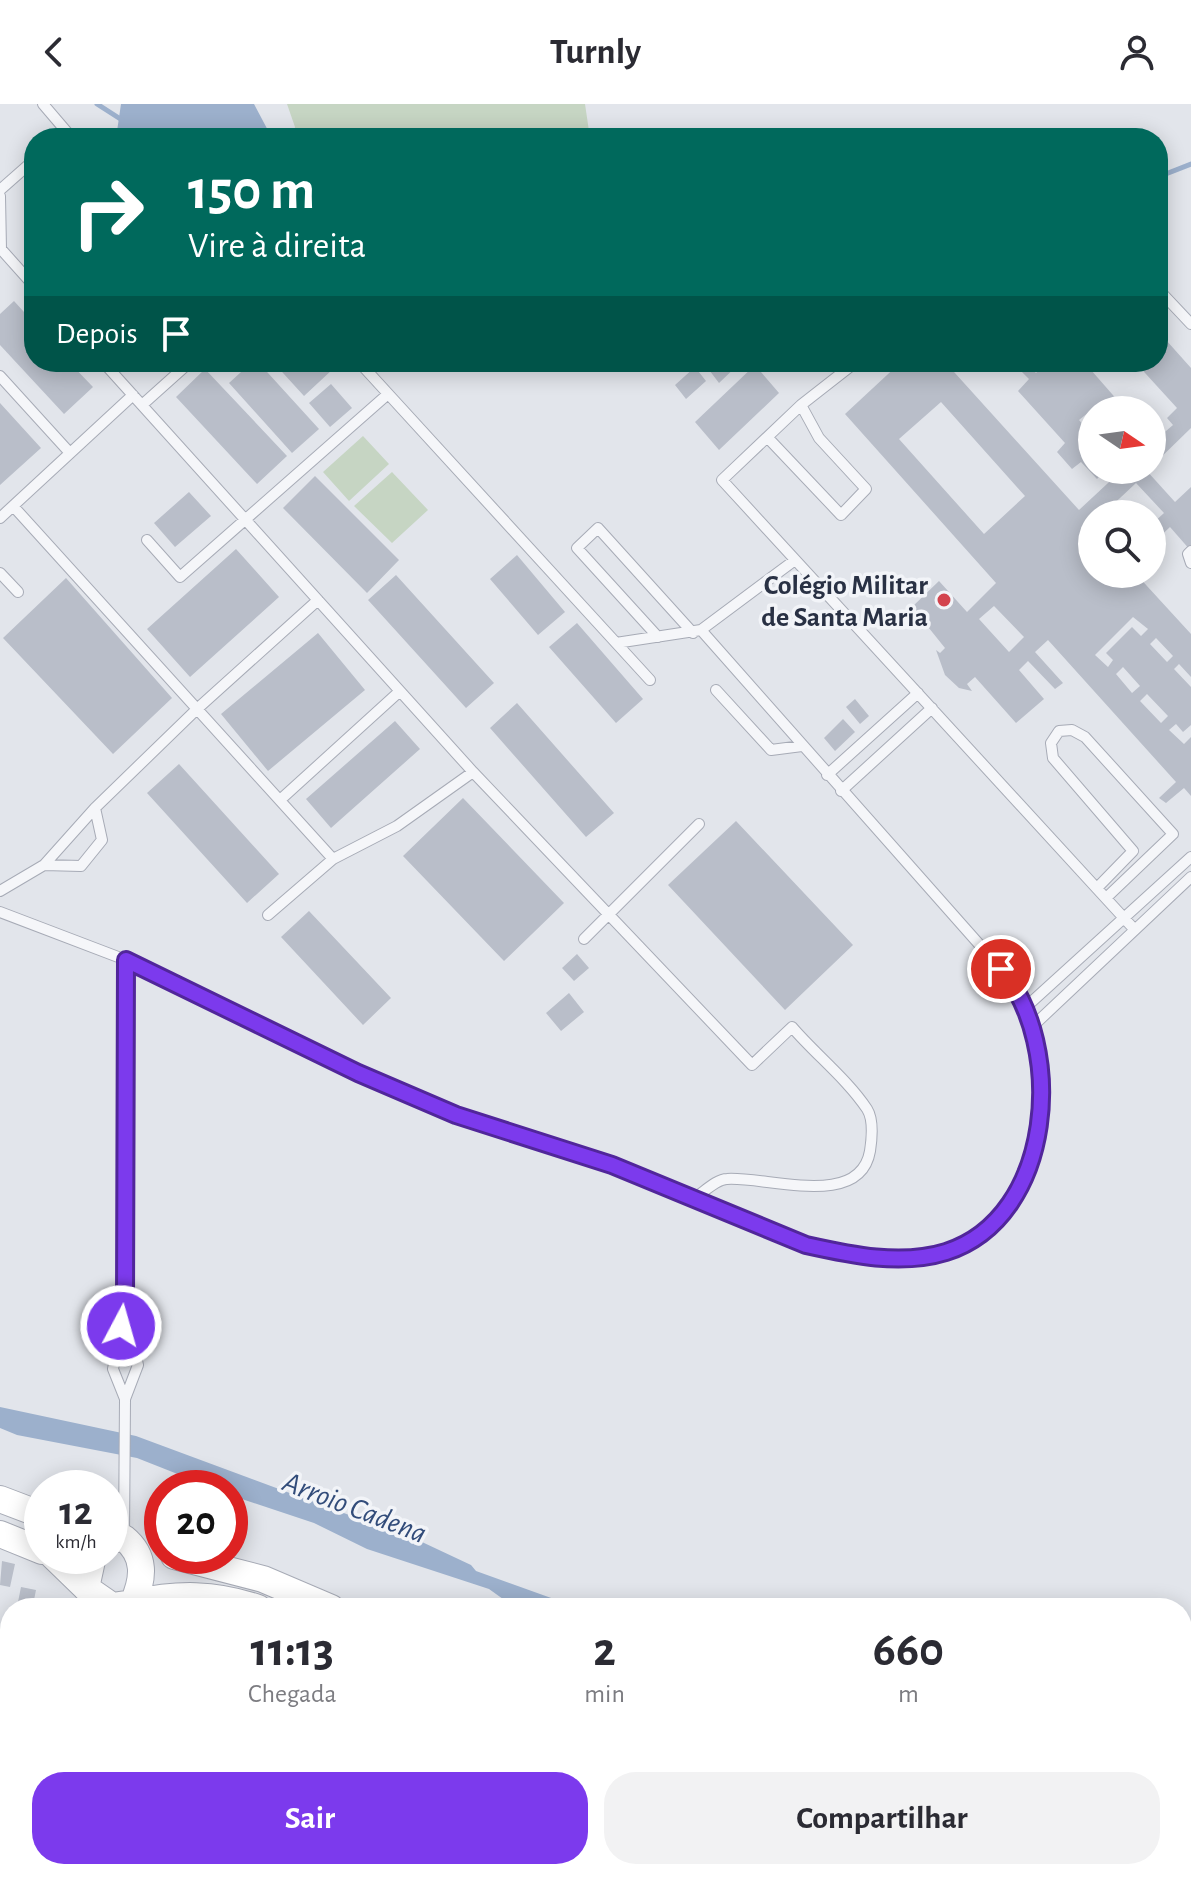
<!DOCTYPE html>
<html lang="pt">
<head>
<meta charset="utf-8">
<style>
  :root { --surface:#fff; --page:#f2f2f3; --text:#2b2b33; --muted:#7c7c81; --accent:#7c3aed }
  body { margin:0; font-family:"Alegreya Sans",sans-serif; background:var(--page); color:var(--text); height:100vh; display:flex; flex-direction:column; font-size:30px; white-space:nowrap }
  * { box-sizing:border-box; margin:0 }
  p { font-size:26px; color:var(--muted) }
  .icon { flex:none; width:44px; height:44px; fill:none; stroke:currentColor; stroke-width:2; stroke-linecap:round; stroke-linejoin:round }
  .map { position:relative; flex:1; overflow:hidden }
  .drawer { position:absolute; left:0px; top:1494px; width:1192px; height:282px; display:flex; flex-direction:column; background:var(--surface); border-radius:32px 32px 0 0; box-shadow:0 4px 20px #0003 }
  .drawer>* { flex:none }
  .banner { position:absolute; left:24px; top:24px; width:1144px; height:244px; border-radius:32px; box-shadow:0 4px 20px #0003; background:#00695c; color:#fff; overflow:hidden }
  .needle { width:52px; rotate:103deg }
  .buttons { position:absolute; left:1078px; top:292px; display:grid; gap:16px }
  .buttons a { display:grid; place-items:center; width:88px; height:88px; border-radius:50%; background:var(--surface); box-shadow:0 4px 20px #0003; font-size:40px }
  .speed { position:absolute; left:24px; top:1366px; display:flex; gap:16px; font-size:40px; font-weight:700; text-align:center }
  .speed>* { display:grid; place-content:center; width:104px; height:104px; border-radius:50%; background:var(--surface); box-shadow:0 4px 20px #0003; line-height:1 }
  .speed small { font-size:20px; font-weight:400 }
  .speed .limit { border:12px solid #d22; background:#fff; color:#111 }
  .pin { position:absolute; display:grid; place-items:center; width:68px; height:68px; color:#fff; margin:-34px; border:4px solid #fff; border-radius:50%; box-shadow:0 2px 8px #0007 }
  .me { position:absolute; width:88px; margin:-44px; rotate:6deg; stroke-linejoin:round; filter:drop-shadow(0 0 6px #0008) }
  .turn { display:flex; align-items:center; gap:28px; height:168px; padding:0 32px; font-size:36px }
  .turn .icon { width:104px; height:104px; stroke-width:2.5 }
  .turn b { display:block; font-size:56px; line-height:68px }
  .then { display:flex; align-items:center; height:76px; padding:0 32px; background:#0003; gap:16px; font-size:30px }
  .eta { display:flex; justify-content:space-evenly; align-items:center; height:136px; text-align:center }
  .eta b { font-size:48px; font-weight:600; line-height:56px }
  .button { display:flex; gap:16px; margin-top:auto; padding:16px 32px }
  .button a { flex:1; height:92px; border-radius:32px; background:var(--accent); color:#fff; font-size:32px; font-weight:600; line-height:92px; text-align:center }
  .button a+a { background:var(--page); color:var(--text) }
  header { display:flex; justify-content:space-between; align-items:center; height:104px; padding:0 32px; background:var(--surface); font-size:36px; font-weight:600 }
  .map>svg:first-child { display:block }
  .green { fill:#c6d5c3 }
  .water { fill:#9cb0cc }
  .lines { fill:none; stroke-linecap:round; stroke-linejoin:round }
  .stream { stroke:#9cb0cc; stroke-width:5 }
  .building { fill:#b9bec9; fill-rule:evenodd }
  .lane-casing { stroke:#a7abb6; stroke-width:12 }
  .street-casing { stroke:#a7abb6; stroke-width:22 }
  .secondary-casing { stroke:#a7abb6; stroke-width:28 }
  .lane { stroke:#f5f6f9; stroke-width:10 }
  .street { stroke:#f5f6f9; stroke-width:20 }
  .secondary { stroke:#fff; stroke-width:26 }
  .route-casing { stroke:#51269a; stroke-width:20 }
  .route { stroke:#7c3aed; stroke-width:14 }
  .poi-dot { fill:#d3444e; stroke:#f2f4f8; stroke-width:3 }
  .labels { text-anchor:middle; stroke-width:7; stroke-linejoin:round; paint-order:stroke }
  .poi-label { font-size:28px; font-weight:bold; fill:#293144; stroke:#f2f4f8; text-anchor:end }
  .water-label { font-size:30px; font-style:italic; fill:#324c7a; stroke:#f2f4f8 }
</style>
</head>
<body>
<header><svg class="icon" aria-label="back" viewBox="0 0 24 24"><path d="M15 5l-7 7 7 7"/></svg>Turnly<svg class="icon" aria-label="person" viewBox="0 0 24 24"><circle cx="12" cy="8" r="4"/><path d="M4 21q1-7 8-7t8 7"/></svg></header>
<div class="map">
<svg width="1191" height="1775" viewBox="0 0 1191 1775">
  <rect width="100%" height="100%" fill="#e2e5eb"/>
  <path class="green" d="M287,0H585L590,34H293L295,23Z
    M363,332L389,360L349,397L323,368Z
    M392,368L428,406L392,439L354,402Z"/>
  <path class="water" d="M121,0H254L272,34H116Z
    M0,1303L136,1332L422,1438L471,1461L476,1467L579,1504L513,1502L489,1485L367,1445L314,1419L230,1391V1384H213L137,1354L17,1331L0,1324Z
    M1081,1766H1132L1147,1775H1099Z"/>
  <g class="lines">
    <path class="stream" d="M97,0L122,16
      M1158,73L1191,60"/>
  </g>
  <path class="building" d="M14,197L34,219V258H69L93,283L64,310L0,241V210Z
    M1158,227L1191,264V324L1152,362V339L1173,321L1167,314L1177,304L1135,258H1158Z
    M252,258H258L319,325L292,349L229,279Z
    M273,258H327L333,265L304,292Z
    M703,258H741L719,279Z
    M901,258H945L1079,406L1122,366H1146L1175,398L1191,383V447L1170,423L1152,440V420L1164,409L1136,379L1103,410H1092V470H1136L1191,530V573L1179,560L1174,565L1191,583V621L1183,628L1176,620L1169,626L1184,640L1191,633V692L1184,684L1166,699L1159,694L1176,678L1048,536L1035,548L1063,579L1055,585L1028,557L1019,566L1044,595L1016,619L975,573L967,580L972,587L959,584L945,571L936,546L940,549L945,544L912,503L939,477L967,508L996,479L845,310ZM941,298L1025,392L984,430L899,335ZM994,502L1024,533L1009,548L979,515ZM1133,513L1148,525L1141,532L1132,523L1106,549L1113,556L1108,563L1095,551ZM1156,534L1173,552L1167,558L1150,540ZM1123,563L1140,582L1132,589L1116,570ZM1147,590L1168,612L1161,619L1140,597Z
    M1047,258H1084L1126,306H1092V310L1089,308L1079,316L1092,331V366H1105L1097,375L1081,358L1072,365L1057,348L1065,339L1018,287L1029,275L1020,266L1027,260L1036,269Z
    M755,261L779,289L719,346L695,318Z
    M695,263L706,277L686,295L675,281Z
    M205,265L287,352L257,380L176,293Z
    M331,280L352,304L330,323L309,299Z
    M0,299L41,344L0,381Z
    M315,372L399,456L367,489L283,404Z
    M189,388L211,412L175,443L154,419Z
    M236,445L279,493L190,573L147,525Z
    M517,451L565,508L538,531L490,475Z
    M396,471L494,579L466,604L368,496Z
    M66,474L172,594L113,650L3,534Z
    M577,519L643,595L616,619L549,543Z
    M318,529L365,586L268,667L221,610Z
    M855,595L869,612L860,620L846,603Z
    M517,599L614,709L586,733L490,624Z
    M843,615L855,628L835,647L824,634Z
    M395,617L420,645L331,724L306,695Z
    M179,660L279,770L247,799L147,689Z
    M463,694L564,799L504,857L403,752Z
    M736,717L853,841L785,906L668,781Z
    M309,807L391,894L363,921L281,833Z
    M577,850L589,864L574,877L562,864Z
    M569,889L584,908L561,927L546,909Z
    M2,1457L15,1460L10,1483L0,1481Z
    M21,1483L36,1486L33,1501L18,1498Z
    M3,1552H10V1573H4Z
    M0,1724L10,1726V1739L0,1737Z
    M21,1766H44L43,1774L20,1770Z
    M80,1766H110L109,1775H79Z
    M144,1766H162V1775H144Z
    M362,1766H384V1773L363,1774Z
    M456,1766H473V1775H456Z
    M482,1766H498V1775H482Z
    M503,1766H520V1775H503Z
    M555,1766H574V1775H555Z
    M606,1766H621V1775H606Z
    M628,1766H648V1775H628Z
    M653,1766H675L676,1774L653,1775Z
    M531,1767H549V1775H531Z
    M717,1769L738,1771V1775H716Z"/>
  <g class="lines">
    <g class="lane-casing">
      <path id="lane" d="M43,0L72,34
        M0,86L34,56
        M0,92L1,145L34,182
        M1158,185L1191,220
        M103,258L473,668L752,961L792,923C815,950 847,975 867,1005C874,1016 872,1034 870,1047C860,1106 766,1072 727,1075C717,1075 705,1087 696,1093
        M359,258L650,576
        M856,258L801,301L722,376L1134,825
        M0,272L70,349
        M142,301L190,258
        M768,334L841,411L866,385L819,334L801,301
        M13,402L333,755
        M0,414L133,291
        M147,436L180,473L388,290
        M1191,447L1188,450L1191,459
        M0,469L18,488
        M658,533L577,444L598,424L693,529
        M616,539L701,526L795,456
        M716,586L771,646L802,642
        M827,671L918,589
        M841,687L932,604
        M280,696L400,587
        M44,761L81,762L102,736L95,704
        M1097,784L1133,747L1053,654L1051,639L1059,627L1072,626L1085,633L1173,730L1106,794
        M0,787L44,761L95,704L197,605L318,496
        M0,808L126,856L358,969L456,1011L612,1061L806,1141C851,1151 901,1162 946,1148C1056,1113 1066,941 1001,865L701,526
        M268,811L333,755L397,722L473,668
        M584,835L699,720
        M1027,902L1191,753
        M1034,921L1191,773
        M125,1295L113,1265L125,1201L126,856
        M124,1434L125,1295L138,1261L126,1207"/>
    </g>
    <g class="street-casing">
      <path id="street" d="M0,1538H10
        M699,1766V1775"/>
    </g>
    <g class="secondary-casing">
      <path id="secondary" d="M0,1395L42,1411
        M0,1430L42,1447
        M53,1452L86,1484
        M93,1452L86,1484L112,1502L133,1499C144,1474 146,1452 124,1434L110,1436
        M174,1452L263,1475L331,1504
        M133,1499C177,1489 215,1489 258,1504
        M124,1766V1775
        M407,1766V1775
        M858,1766L876,1775
        M917,1766L935,1775"/>
    </g>
    <use href="#lane" class="lane"/>
    <use href="#street" class="street"/>
    <use href="#secondary" class="secondary"/>
  </g>
  <g class="lines">
    <g class="route-casing">
      <path id="route" d="M121,1222L125,1201L126,856L358,969L456,1011L612,1061L806,1141C851,1151 901,1162 946,1148C1055,1113 1066,941 1001,865"/>
    </g>
    <use href="#route" class="route"/>
  </g>
  <circle class="poi-dot" cx="944" cy="496" r="8"/>
  <g class="labels">
    <g class="poi-label">
      <text x="928" y="490">Colégio Militar<tspan x="928" dy="32">de Santa Maria</tspan></text>
    </g>
    <g class="water-label">
      <text transform="translate(355 1403) rotate(21)" y="10">Arroio Cadena</text>
    </g>
  </g>
</svg>
<div class="buttons">
<a><svg class="needle" viewBox="-14 -14 28 28"><path d="M0-13l5 13h-10z" fill="#e53935"/><path d="M0 13l5-13h-10z" fill="#7c7c81"/></svg></a>
<a><svg class="icon" aria-label="search" viewBox="0 0 24 24"><circle cx="10" cy="10" r="6"/><path d="M15 15l6 6"/></svg></a>
</div>
<div class="speed"><div>12<small>km/h</small></div><div class="limit">20</div></div>
<div class="pin" style="left:1001px;top:865px;background:#d93025"><svg class="icon" aria-label="arrive" viewBox="0 0 24 24"><path d="M6 21V4h12l-3 4 3 4H6"/></svg></div>
<svg class="me" style="left:121px;top:1222px" viewBox="-20 -20 40 40"><circle r="17" fill="#7c3aed" stroke="#fff" stroke-width="3"/><path d="M0-11L8 9 0 5-8 9z" fill="#fff"/></svg>
<div class="banner">
<div class="turn"><svg class="icon" aria-label="right" viewBox="0 0 24 24"><path d="M7 20v-9h11M14 6l5 5-5 5"/></svg><div><b>150 m</b>Vire à direita</div></div>
<div class="then">Depois<svg class="icon" aria-label="arrive" viewBox="0 0 24 24"><path d="M6 21V4h12l-3 4 3 4H6"/></svg></div>
</div>
<section class="drawer">
<div class="eta">
<div><b>11:13</b><p>Chegada</p></div>
<div><b>2</b><p>min</p></div>
<div><b>660</b><p>m</p></div>
</div>
<div class="button"><a>Sair</a><a>Compartilhar</a></div>
</section>
</div>
</body>
</html>
